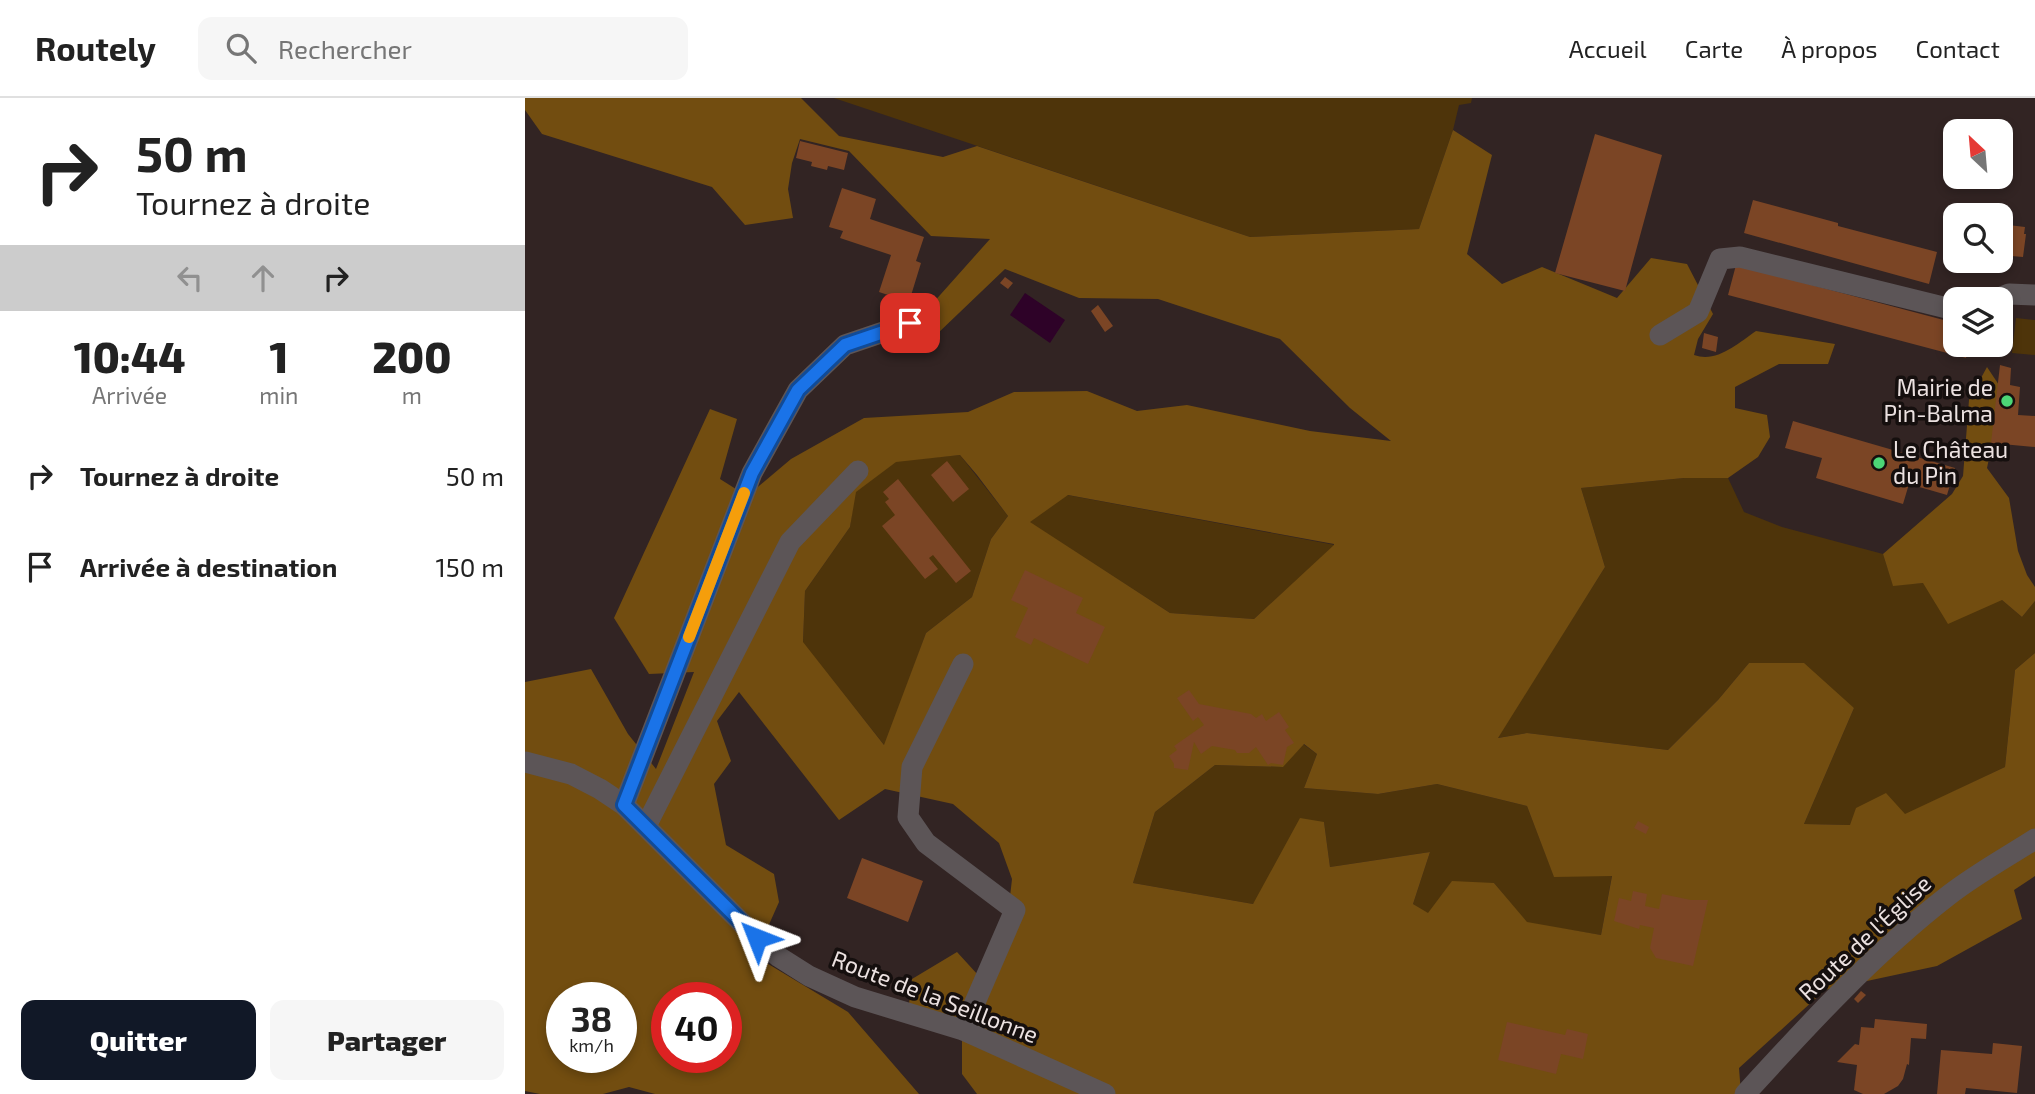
<!DOCTYPE html>
<html lang="fr">
<head>
<meta charset="utf-8">
<style>
  :root { --surface:#fff; --page:#f6f6f6; --text:#222; --muted:#767676; --line:#e0e0e0; --accent:#111827 }
  body { margin:0; font-family:"Exo 2",sans-serif; background:var(--page); color:var(--text); height:100vh; display:flex; flex-direction:column; font-size:26px; white-space:nowrap }
  * { box-sizing:border-box; margin:0 }
  p { font-size:23px; color:var(--muted) }
  .icon { flex:none; width:38px; height:38px; fill:none; stroke:currentColor; stroke-width:2; stroke-linecap:round; stroke-linejoin:round }
  .map { position:relative; flex:1; overflow:hidden }
  .drawer { display:flex; flex-direction:column; background:var(--surface); width:525px }
  .drawer>* { flex:none }
  .banner { background:#fff; color:var(--text); overflow:hidden }
  .needle { width:46px; rotate:334deg }
  .buttons { position:absolute; left:1418px; top:21px; display:grid; gap:14px }
  .buttons a { display:grid; place-items:center; width:70px; height:70px; border-radius:14px; background:var(--surface); box-shadow:0 4px 10px #0003; font-size:35px }
  .speed { position:absolute; left:21px; top:884px; display:flex; gap:14px; font-size:35px; font-weight:700; text-align:center }
  .speed>* { display:grid; place-content:center; width:91px; height:91px; border-radius:50%; background:var(--surface); box-shadow:0 4px 10px #0003; line-height:1 }
  .speed small { font-size:18px; font-weight:400 }
  .speed .limit { border:10px solid #d22; background:#fff; color:#111 }
  .pin { position:absolute; display:grid; place-items:center; width:60px; height:60px; color:#fff; margin:-30px; border-radius:14px; box-shadow:0 4px 10px #0006 }
  .me { position:absolute; width:77px; margin:-38px; rotate:315deg; stroke-linejoin:round; filter:drop-shadow(0 0 5px #0008) }
  .turn { display:flex; align-items:center; gap:24px; height:147px; padding:0 21px; font-size:32px }
  .turn .icon { width:91px; height:91px; stroke-width:2.5 }
  .turn b { display:block; font-size:49px; line-height:60px }
  .lanes { display:flex; align-items:center; height:66px; padding:0 21px; background:#0003; justify-content:center; gap:35px; direction:ltr }
  .lanes .off { opacity:.35 }
  .eta { display:flex; justify-content:space-evenly; align-items:center; height:119px; text-align:center }
  .eta b { font-size:42px; font-weight:800; line-height:49px }
  .cta { display:flex; gap:14px; margin-top:auto; padding:14px 21px }
  .cta a { flex:1; height:80px; border-radius:14px; background:var(--accent); color:#fff; font-size:28px; font-weight:800; line-height:80px; text-align:center }
  .cta a+a { background:var(--page); color:var(--text) }
  ul { padding:0; list-style:none }
  li { display:flex; align-items:center; gap:21px; height:91px; padding:0 21px }
  li div { flex:1 }
  li b { display:block; font-size:26px }
  li em { font-style:normal }
  header { display:flex; align-items:center; gap:42px; box-sizing:border-box; height:98px; padding:0 35px; background:var(--surface); border-bottom:2px solid var(--line) }
  header strong { font-size:33px }
  nav { display:flex; gap:38px; margin-inline-start:auto; font-size:24px }
  .search { width:490px; height:63px; background:var(--page); display:flex; align-items:center; gap:18px; box-sizing:border-box; padding:0 24px; border-radius:14px; color:var(--muted); font-size:26px }
  main { display:flex; flex:1; min-height:0 }
  .map>svg:first-child { display:block }
  .green { fill:#4e340a }
  .forest { fill:#724d10; fill-rule:evenodd }
  .water { fill:#2e0228 }
  .building { fill:#7b4525 }
  .lines { fill:none; stroke-linecap:round; stroke-linejoin:round }
  .minor { stroke:#5c5557; stroke-width:21 }
  .route-casing { stroke:#114b97; stroke-width:18 }
  .route { stroke:#1a73e8; stroke-width:12 }
  .slow { stroke:#f59e0b; stroke-width:12 }
  .poi-dot { fill:#4cd676; stroke:#150f0e; stroke-width:2.5 }
  .labels { text-anchor:middle; stroke-width:7; stroke-linejoin:round; paint-order:stroke }
  .poi-label { font-size:23px; fill:#ebe1e0; stroke:#150f0e; text-anchor:end }
  .street-label { font-size:23px; fill:#ebe1e0; stroke:#150f0e }
</style>
</head>
<body>
<header>
<strong>Routely</strong>
<div class="search"><svg class="icon" aria-label="search" viewBox="0 0 24 24"><circle cx="10" cy="10" r="6"/><path d="M15 15l6 6"/></svg>Rechercher</div>
<nav><a>Accueil</a><a>Carte</a><a>À propos</a><a>Contact</a></nav>
</header>
<main>
<section class="drawer">
<div class="banner">
<div class="turn"><svg class="icon" aria-label="right" viewBox="0 0 24 24"><path d="M7 20v-9h11M14 6l5 5-5 5"/></svg><div><b>50 m</b>Tournez à droite</div></div>
<div class="lanes"><svg class="icon off" aria-label="left" viewBox="0 0 24 24"><path d="M17 20v-9H6M10 6l-5 5 5 5"/></svg><svg class="icon off" aria-label="ahead" viewBox="0 0 24 24"><path d="M12 20V5M6 11l6-6 6 6"/></svg><svg class="icon" aria-label="right" viewBox="0 0 24 24"><path d="M7 20v-9h11M14 6l5 5-5 5"/></svg></div>
</div>
<div class="eta">
<div><b>10:44</b><p>Arrivée</p></div>
<div><b>1</b><p>min</p></div>
<div><b>200</b><p>m</p></div>
</div>
<ul>
<li><svg class="icon" aria-label="right" viewBox="0 0 24 24"><path d="M7 20v-9h11M14 6l5 5-5 5"/></svg><div><b>Tournez à droite</b></div><em>50 m</em></li>
<li><svg class="icon" aria-label="arrive" viewBox="0 0 24 24"><path d="M6 21V4h12l-3 4 3 4H6"/></svg><div><b>Arrivée à destination</b></div><em>150 m</em></li>
</ul>
<div class="cta"><a>Quitter</a><a>Partager</a></div>
</section>
<div class="map">
<svg width="1510" height="996" viewBox="0 0 1510 996">
  <rect width="100%" height="100%" fill="#322423"/>
  <path class="green" d="M309,0H947L946,5L934,7L928,32L894,131L725,139Z
    M1491,220L1510,222V257L1487,255Z
    M435,357L483,418L466,441L447,499L401,535L360,648L278,545L280,493L325,429L330,394L371,363Z
    M1159,380H1203L1219,414L1257,429L1358,456L1368,487L1398,485L1477,502L1497,519L1510,503V555L1490,572L1480,669L1380,717L1325,727L1279,726L1329,610L1224,565L1193,602L1143,652L1002,635L972,640L1080,469L1056,390Z
    M542,397L810,447L729,521L645,515L504,424Z
    M778,646L792,656L779,690L853,696L912,686L1002,708L1029,778L1087,777L1076,837L1002,825L969,785L903,816L888,806L905,754L805,769L799,724L728,806L608,785L630,714L690,667L757,669Z"/>
  <path class="forest" d="M0,0H276L314,38L418,59L452,48L725,139L894,131L928,32L967,57L942,156L977,186L1017,169L1092,200L1126,160L1162,166L1188,216L1173,241L1169,257C1192,265 1212,246 1231,233L1310,246L1303,266H1254L1210,289V310L1242,317L1245,339L1233,359L1203,380H1159L1056,390L1080,469L973,640L1002,635L1143,652L1193,602L1224,565H1279L1329,610L1279,726L1325,727L1331,710L1361,695L1380,716L1480,669L1490,572L1510,555V778L1489,792L1497,821L1412,868L1300,892L1214,970L1216,996H452L437,976V923L384,906L387,881L432,854L453,877L479,852L487,781L474,745L428,706L360,691L314,722L214,594L192,623L206,663L189,686L201,747L249,776L254,804L230,858L323,914L394,996H130L104,989L78,996H15L0,993V584L66,571L103,636L131,671L169,574L124,576L89,520L185,311L212,321L195,381L222,398L266,361L339,320L443,314L489,294L562,293L612,313L662,307L785,333L866,343L825,310L755,241L633,201L554,200L480,171L411,237L391,224L465,141L406,138L324,53L275,41L267,65L263,91L268,120L220,127L187,89L17,36L0,12ZM435,357L452,377L483,418L466,441L447,499L401,535L359,647L278,544L280,493L325,429L331,394L371,364ZM543,397L809,446V447L729,521L645,515L505,424ZM779,646L792,656L779,690L853,696L912,686L1002,708L1029,779L1087,778L1076,837L1002,824L969,785L927,783L903,815L888,806L905,754L805,769L799,724L775,720L728,806L608,785L630,714L690,667L758,669ZM37,900H96V959H37ZM142,900H201V959H142Z
    M1462,269L1478,293L1462,370L1484,400L1493,453L1502,477L1510,489V503L1497,519L1477,502L1423,526L1398,485L1368,488L1358,456L1427,396L1438,378L1444,302Z"/>
  <path class="water" d="M500,195L540,222L525,245L485,217Z"/>
  <path class="building" d="M1070,36L1137,57L1100,193L1030,175Z
    M275,43L323,55L319,72L303,68L302,72L286,68L287,64L271,60Z
    M317,90L351,101L345,121L399,139L391,163L396,165L384,204L354,194L366,157L315,140L318,133L304,129Z
    M1228,102L1313,125V128L1412,154L1404,186L1219,135Z
    M1475,126L1500,129L1499,136H1501L1498,159L1475,157Z
    M1211,167L1430,225V247H1443L1441,260L1203,197Z
    M480,179L488,185L483,191L475,185Z
    M573,207L588,228L580,234L566,213Z
    M1179,235L1193,239L1191,254L1177,250Z
    M1475,267L1486,270L1485,287L1495,289L1493,317L1510,318V349L1466,345Z
    M1268,323L1430,370L1422,397L1384,386L1378,406L1291,380L1297,360L1260,350Z
    M422,363L444,391L428,404L406,377Z
    M373,381L446,473L431,485L408,457L404,460L413,471L400,481L357,428L370,417L360,404L364,401L358,394Z
    M500,472L558,500L551,515L580,529L563,566L509,540L506,547L490,539L503,510L486,502Z
    M664,592L674,606L726,616L731,620L737,616L741,623L754,614L764,629L760,632L769,645L762,649L758,667L746,665L743,667L731,649L724,655H712L710,652L687,648L676,656L669,644L663,672L649,670V666L644,658L652,652L649,648L679,627L673,619L668,623L652,600Z
    M1113,723L1124,729L1121,736L1109,730Z
    M337,760L398,783L383,824L322,800Z
    M1108,793L1122,796L1120,808L1134,811L1137,796L1166,802H1183L1168,868L1131,860L1125,850L1129,830L1115,827L1114,831L1089,823L1094,800L1106,803Z
    M1336,893L1341,897L1333,905L1329,901Z
    M1350,921L1402,926L1401,941L1386,940L1384,967L1382,966L1378,981L1373,988L1359,996H1338L1329,992L1332,967L1312,964L1330,946L1334,947L1336,929L1349,930Z
    M982,924L1040,937L1042,931L1063,936L1058,961L1036,956L1031,976L973,962Z
    M1468,945L1497,948L1492,995L1441,990L1440,996H1412L1416,952L1467,956Z"/>
  <g class="lines">
    <path class="minor" d="M1472,201L1484,196L1510,197
      M1135,237L1173,214L1195,161L1215,159L1430,212
      M438,566L387,669L383,719L401,745L490,812L438,932
      M0,664L46,676L75,691L99,707L232,840L254,859L284,878L330,899L438,932L580,996
      M99,707L227,375L273,292L320,247L385,225
      M121,728L265,444L333,373
      M1220,996C1284,926 1349,855 1424,797C1451,776 1482,759 1510,741"/>
  </g>
  <g class="lines">
    <g class="route-casing">
      <path id="route" d="M232,840L99,707L227,375L273,292L320,247L385,225"/>
    </g>
    <use href="#route" class="route"/>
    <path class="slow" d="M164,539L219,395"/>
  </g>
  <g class="poi-dot">
    <circle cx="1482" cy="303" r="7"/>
    <circle cx="1354" cy="365" r="7"/>
  </g>
  <g class="labels">
    <g class="poi-label">
      <text x="1468" y="298">Mairie de<tspan x="1468" dy="26">Pin-Balma</tspan></text>
      <text x="1368" y="360" text-anchor="start">Le Château<tspan x="1368" dy="26">du Pin</tspan></text>
    </g>
    <g class="street-label">
      <text transform="translate(1340 840) rotate(-43)" y="8">Route de l'Église</text>
      <text transform="translate(410 899) rotate(21)" y="8">Route de la Seillonne</text>
    </g>
  </g>
</svg>
<div class="buttons">
<a><svg class="needle" viewBox="-14 -14 28 28"><path d="M0-13l5 13h-10z" fill="#e53935"/><path d="M0 13l5-13h-10z" fill="#767676"/></svg></a>
<a><svg class="icon" aria-label="search" viewBox="0 0 24 24"><circle cx="10" cy="10" r="6"/><path d="M15 15l6 6"/></svg></a>
<a><svg class="icon" aria-label="layers" viewBox="0 0 24 24"><path d="M12 4l9 5-9 5-9-5zM3 14l9 5 9-5"/></svg></a>
</div>
<div class="speed"><div>38<small>km/h</small></div><div class="limit">40</div></div>
<div class="pin" style="left:385px;top:225px;background:#d93025"><svg class="icon" aria-label="arrive" viewBox="0 0 24 24"><path d="M6 21V4h12l-3 4 3 4H6"/></svg></div>
<svg class="me" style="left:232px;top:840px" viewBox="-20 -20 40 40"><path d="M0-17L14 15 0 8-14 15z" fill="#1a73e8" stroke="#fff" stroke-width="4"/></svg>
</div>
</main>
</body>
</html>
